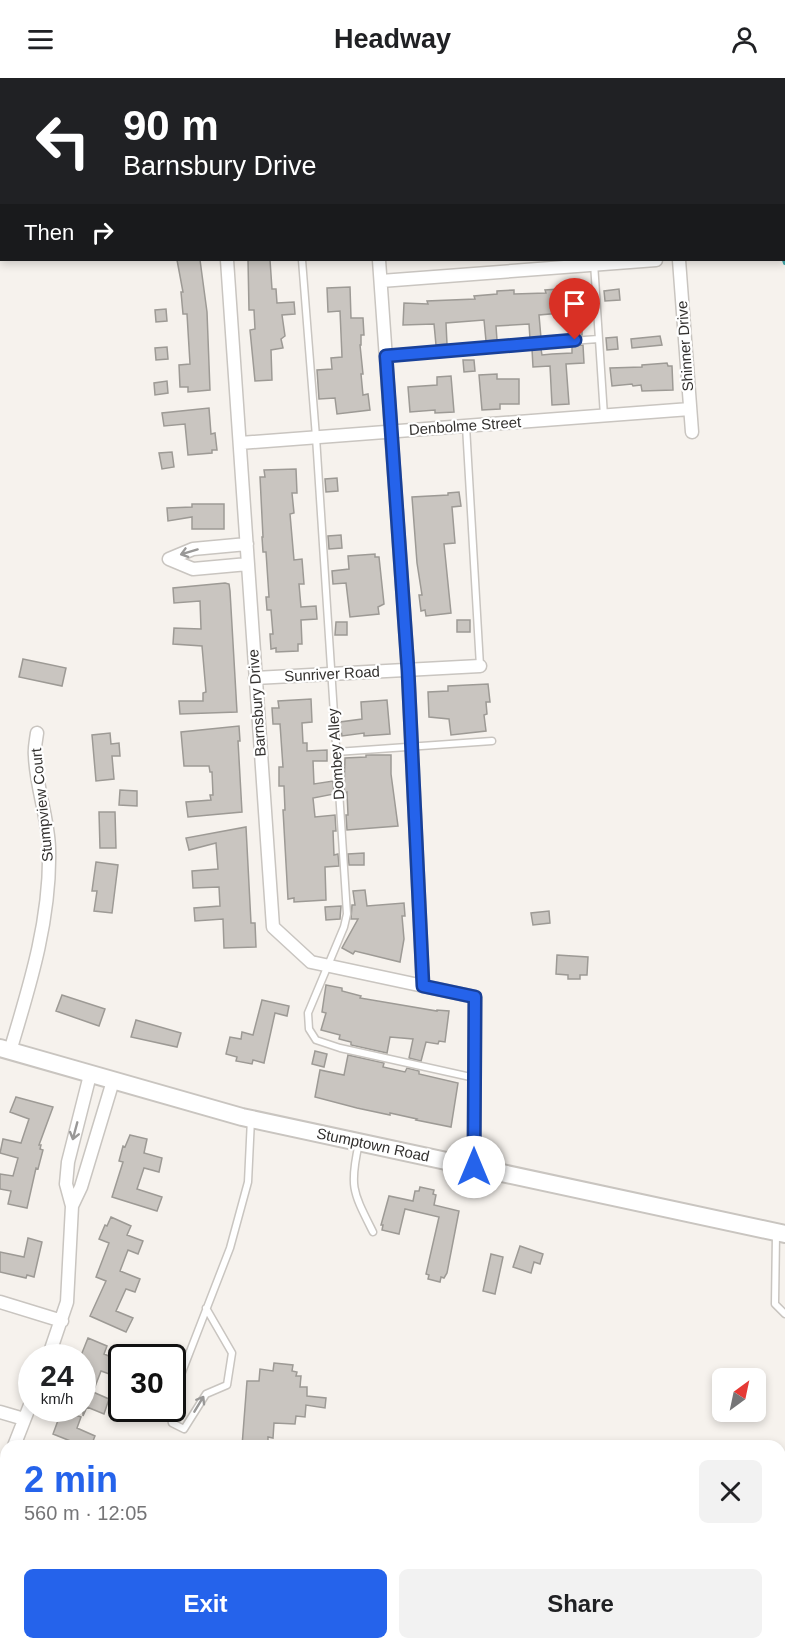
<!DOCTYPE html>
<html lang="en">
<head>
<meta charset="utf-8">
<style>
  :root { --surface:#fff; --page:#f2f2f2; --text:#202124; --muted:#757577; --accent:#2563eb }
  body { margin:0; font-family:Helvetica,sans-serif; background:var(--page); color:var(--text); height:100vh; display:flex; flex-direction:column; font-size:22px; white-space:nowrap }
  * { box-sizing:border-box; margin:0 }
  p { font-size:20px; color:var(--muted) }
  .icon { flex:none; width:33px; height:33px; fill:none; stroke:currentColor; stroke-width:2; stroke-linecap:round; stroke-linejoin:round }
  .map { position:relative; flex:1; overflow:hidden }
  .sheet { position:absolute; left:0px; top:1362px; width:786px; height:210px; display:flex; flex-direction:column; background:var(--surface); border-radius:18px 18px 0 0; box-shadow:0 3px 9px #0003 }
  .sheet>* { flex:none }
  .guide { position:absolute; left:0px; top:0px; width:786px; height:183px; box-shadow:0 3px 9px #0003; background:#202124; color:#fff; overflow:hidden }
  .needle { width:39px; rotate:33deg }
  .buttons { position:absolute; left:712px; top:1290px; display:grid; gap:12px }
  .buttons a { display:grid; place-items:center; width:54px; height:54px; border-radius:9px; background:var(--surface); box-shadow:0 3px 9px #0003; font-size:30px }
  .speed { position:absolute; left:18px; top:1266px; display:flex; gap:12px; font-size:30px; font-weight:700; text-align:center }
  .speed>* { display:grid; place-content:center; width:78px; height:78px; border-radius:50%; background:var(--surface); box-shadow:0 3px 9px #0003; line-height:1 }
  .speed small { font-size:15px; font-weight:400 }
  .speed .limit { border:3px solid #111; border-radius:9px; background:#fff; color:#111 }
  .pin { position:absolute; display:grid; place-items:center; width:51px; height:51px; color:#fff; margin:-62px -26px; border-radius:50% 50% 50% 0; rotate:-45deg; box-shadow:0 0 6px #0007 }
  .pin .icon { rotate:45deg }
  .me { position:absolute; width:66px; margin:-33px; rotate:0deg; stroke-linejoin:round; filter:drop-shadow(0 0 4px #0008) }
  .turn { display:flex; align-items:center; gap:21px; height:126px; padding:0 24px; font-size:27px }
  .turn .icon { width:78px; height:78px; stroke-width:2.5 }
  .turn b { display:block; font-size:42px; line-height:51px }
  .then { display:flex; align-items:center; height:57px; padding:0 24px; background:#0003; gap:12px; font-size:22px }
  .round { display:grid; place-items:center; flex:none; width:63px; height:63px; border-radius:9px; background:var(--page) }
  .overview { display:flex; align-items:center; justify-content:space-between; height:102px; padding:0 24px }
  h1 { font-size:36px; font-weight:700; line-height:45px; color:var(--accent) }
  .button { display:flex; gap:12px; margin-top:auto; padding:12px 24px }
  .button a { flex:1; height:69px; border-radius:9px; background:var(--accent); color:#fff; font-size:24px; font-weight:700; line-height:69px; text-align:center }
  .button a+a { background:var(--page); color:var(--text) }
  header { display:flex; justify-content:space-between; align-items:center; height:78px; padding:0 24px; background:var(--surface); font-size:27px; font-weight:700 }
  .map>svg:first-child { display:block }
  .lines { fill:none; stroke-linecap:round; stroke-linejoin:round }
  .stream { stroke:#3fa5a8; stroke-width:4 }
  .building { fill:#c9c5c0; stroke:#9d9a95; stroke-width:1.5 }
  .lane-casing { stroke:#c9c5c0; stroke-width:9 }
  .street-casing { stroke:#c9c5c0; stroke-width:15 }
  .secondary-casing { stroke:#c9c5c0; stroke-width:20 }
  .lane { stroke:#fff; stroke-width:6 }
  .street { stroke:#fff; stroke-width:12 }
  .secondary { stroke:#fff; stroke-width:16 }
  .oneway { stroke:#999897 }
  .route-casing { stroke:#184099; stroke-width:15 }
  .route { stroke:#2563eb; stroke-width:10 }
  .labels { text-anchor:middle; stroke-width:4.5; stroke-linejoin:round; paint-order:stroke }
  .street-label { font-size:15px; fill:#33312f; stroke:#fff }
</style>
</head>
<body>
<header><svg class="icon" aria-label="menu" viewBox="0 0 24 24"><path d="M4 6h16M4 12h16M4 18h16"/></svg>Headway<svg class="icon" aria-label="person" viewBox="0 0 24 24"><circle cx="12" cy="8" r="4"/><path d="M4 21q1-7 8-7t8 7"/></svg></header>
<div class="map">
<svg width="785" height="1572" viewBox="0 0 785 1572">
  <rect width="100%" height="100%" fill="#f6f2ed"/>
  <g class="lines">
    <path class="stream" d="M693,0V2
      M784,182L785,185"/>
  </g>
  <path class="building" d="M177,182H200L207,234L210,312L188,314V309H180L179,287L190,286L187,236H183L181,214H183Z
    M248,182H270L272,211H276L277,225L294,224L295,236L282,237L285,258L281,261L283,270L271,272L272,302L255,303L250,252L255,251L254,232H249Z
    M350,209L351,240H363L364,257H361V267H360L363,296H361L363,317L368,316L370,332L337,336L335,320L319,321L317,292L332,291L331,280L342,279L340,233L328,234L327,210Z
    M559,211L561,235L539,237L541,260L530,261L529,246L496,248L497,262L486,263L484,242L446,245L447,266L436,267L434,246L403,247L404,225L428,226L427,223L475,221L474,218L497,216V213L514,212V216L546,215L545,212Z
    M619,211L620,222L605,223L604,213Z
    M166,231L167,243L156,244L155,232Z
    M582,245V257L571,258V246Z
    M660,258L662,267L632,270L631,261Z
    M617,259L618,271L607,272L606,260Z
    M583,267L584,285L566,286L569,326L552,327L550,288L533,289L532,271H541L542,277L552,276L572,275V268Z
    M167,269L168,281L156,282L155,270Z
    M463,282H474L475,293L464,294Z
    M667,285L668,288H672L673,312L642,313L641,307L633,308L632,306L612,308L610,290L642,289V287Z
    M497,296V301H519V326H500V331L482,332L479,297Z
    M451,298L454,334L435,335V332L410,334L408,309L437,307V299Z
    M167,303L168,315L155,317L154,305Z
    M209,330L211,356L215,355L217,372H212V375L188,377L185,346L164,348L162,335Z
    M172,374L174,389L162,391L159,375Z
    M296,391L297,415H292L294,435L290,436L294,482L302,481L304,506H299L301,529L316,528L317,541L301,542L302,566H298V573L276,574V570L271,571L270,556H273L271,532H267L266,519H269L266,474H263L262,459H263L260,399H265L264,392Z
    M337,400L338,413L326,414L325,401Z
    M459,414L461,428L452,429L455,465L444,466L451,535L426,538L425,532L421,533L419,517H422L417,485L412,419L448,417V415Z
    M192,426H224V451H192V439L168,443L167,430L192,429Z
    M341,457L342,470L329,471L328,458Z
    M375,476V479H379L384,526L378,529L379,536L350,539L346,505L333,506L332,493L349,491L348,478Z
    M225,505L229,506L230,513L237,634L180,636L179,623H203V615L206,614L202,568L173,566L174,550L201,551L200,523L174,525L173,510Z
    M457,542H470V554H457Z
    M336,544H347V557H335Z
    M23,581L66,590L62,608L19,599Z
    M488,606L490,624H486L487,636L484,637L486,653L451,657L449,641L429,639L428,614L448,613V608Z
    M311,621L312,644L302,645L303,665H307V673L327,672V683H313L314,706L333,703L334,716L313,720L315,739L335,737L336,753H333L334,777L338,776L339,788L325,789L326,822L294,824V820L288,821L283,732H285L284,708H279V689H283L280,646H273L272,630H279L278,623Z
    M387,622L390,656L364,658V655L342,658L340,644L362,641L361,624Z
    M239,648L240,663H238L242,734L188,739L186,724L211,722L210,717H213L212,694H210L209,688H184L181,654Z
    M110,655L111,666L119,665L120,678H112L114,701L96,703L92,657Z
    M366,677H391V696L398,748L347,752L346,737H348L347,714L344,715L345,680L366,679Z
    M120,712L137,713V728L119,727Z
    M99,734H115L116,770H100Z
    M246,749L251,845H255L256,869L224,870L223,841L195,843L194,830L220,828L219,809L193,810L192,793L218,791L216,765L189,772L186,760Z
    M364,775V787H349L348,776Z
    M96,784L118,787L112,835L94,833L97,813H92Z
    M365,812L367,828L404,825L405,838H402L404,861L400,884L355,873L353,876L342,870L358,841H351L352,827H355L353,813Z
    M341,828L340,841L326,842L325,829Z
    M549,833L550,845L533,847L531,835Z
    M557,877L588,879L587,897H580V901H568V897L556,896Z
    M326,907L342,910V913L361,918L360,920L437,933V932L449,933L445,964L439,963L438,966L426,964L421,983L409,980L413,961L390,959L387,975L351,967V964L339,961L340,957L321,952L326,935L322,934Z
    M62,917L105,931L99,948L56,933Z
    M262,922L289,928L287,938L275,935L264,985L253,982L252,986L236,983L237,979L226,976L230,959L241,961L242,954L253,957Z
    M136,942L181,955L177,969L131,959Z
    M315,973L327,976L324,989L312,986Z
    M348,977L384,985L383,989L405,994L407,990L419,993V996L458,1005L451,1049L416,1042L417,1041L390,1035V1037L357,1030L315,1019L320,992L344,997Z
    M16,1019L53,1029L39,1067H41L40,1071L43,1072L38,1091L36,1090L27,1130L8,1126L11,1113L0,1111V1096L13,1098L18,1080L0,1075L3,1061L21,1065L29,1041L10,1034Z
    M130,1057L147,1061L144,1075L162,1080L159,1094L144,1090L137,1111L162,1119L157,1133L112,1119L123,1084L119,1083L123,1068L125,1069Z
    M420,1109L434,1112L433,1116L436,1117L434,1127L459,1133L447,1195L444,1200L441,1199L440,1204L428,1201L429,1197L426,1196L439,1139L405,1131L399,1156L382,1152L383,1147H381L389,1118L413,1123L415,1113H419Z
    M111,1139L131,1148L127,1157L143,1163L138,1176L128,1172L120,1193L140,1201L135,1214L126,1211L116,1233L133,1240L126,1254L90,1238L106,1203L96,1199L109,1165L99,1161L105,1147L107,1148Z
    M28,1160L42,1164L34,1199L27,1197L26,1200L0,1194V1174L24,1179Z
    M520,1168L543,1176L540,1186L534,1184L531,1195L513,1189Z
    M491,1176L503,1179L495,1216L483,1213Z
    M88,1260L107,1268L104,1276L121,1283L115,1298L101,1293L93,1314L109,1321L104,1336L87,1329L83,1338L82,1280H80Z
    M274,1285L293,1287L292,1293L297,1294L296,1298H301L300,1309H307V1318L326,1320L325,1330L306,1327L305,1339L296,1338L295,1346L274,1345L273,1360L268,1359V1368H242L247,1303H259L260,1291L273,1293Z
    M64,1335L70,1337V1335L81,1339L77,1350L95,1358L91,1368H83L53,1356L60,1337L63,1339Z"/>
  <g class="lines">
    <g class="lane-casing">
      <path id="lane" d="M549,0L550,2
        M302,182L316,359L347,836L344,849L308,935L309,951L316,962L340,970L475,1000
        M594,185L604,338
        M386,277L598,261
        M466,348L480,588
        M336,674L492,663
        M359,1065C349,1109 353,1114 373,1154
        M776,1156L775,1226L785,1236
        M172,1320L230,1170L248,1104L251,1041
        M169,1330L172,1345L184,1351L206,1316L227,1307L232,1275L206,1230
        M0,1499H6"/>
    </g>
    <g class="street-casing">
      <path id="street" d="M214,0V2
        M441,0L442,2
        M648,0V2
        M784,97H785
        M227,182L273,849L311,884L475,919L474,1089
        M379,182L408,592L423,908
        M679,182L692,354
        M381,203L656,182
        M240,365L690,331
        M247,466L193,471L169,481L193,491L248,486
        M255,600L480,588
        M10,973C30,907 51,840 49,770C48,739 36,709 35,678C34,671 36,663 37,655
        M72,1128L81,1109L113,1003
        M0,1224L62,1243
        M48,1280L67,1224L72,1128L66,1106L68,1084L90,997
        M0,1334L24,1341
        M14,1368L32,1322
        M6,1393L4,1417L6,1426
        M12,1572L14,1566"/>
    </g>
    <g class="secondary-casing">
      <path id="secondary" d="M0,970L242,1039L785,1156"/>
    </g>
    <use href="#lane" class="lane"/>
    <use href="#street" class="street"/>
    <use href="#secondary" class="secondary"/>
  </g>
  <defs><path id="oneway-shaft" d="M-6 0H5M1.5-3L5.5 0L1.5 3" fill="none" stroke-width="1.6" stroke-linecap="round" stroke-linejoin="round" transform="scale(1.5)"/></defs>
  <g class="oneway">
    <use href="#oneway-shaft" transform="translate(189 474) rotate(163)"/>
    <use href="#oneway-shaft" transform="translate(75 1053) rotate(105)"/>
    <use href="#oneway-shaft" transform="translate(199 1326) rotate(-59)"/>
  </g>
  <g class="lines">
    <g class="route-casing">
      <path id="route" d="M474,1089L475,919L423,908L408,592L386,278L575,262"/>
    </g>
    <use href="#route" class="route"/>
  </g>
  <g class="labels">
    <g class="street-label">
      <text transform="translate(685 268) rotate(-94)" y="5">Shinner Drive</text>
      <text transform="translate(465 348) rotate(-4)" y="5">Denbolme Street</text>
      <text transform="translate(332 596) rotate(-3)" y="5">Sunriver Road</text>
      <text transform="translate(257 625) rotate(-94)" y="5">Barnsbury Drive</text>
      <text transform="translate(336 676) rotate(-94)" y="5">Dombey Alley</text>
      <text transform="translate(42 727) rotate(-96)" y="5">Stumpview Court</text>
      <text transform="translate(373 1067) rotate(12)" y="5">Stumptown Road</text>
    </g>
  </g>
</svg>
<div class="buttons">
<a><svg class="needle" viewBox="-14 -14 28 28"><path d="M0-13l5 13h-10z" fill="#e53935"/><path d="M0 13l5-13h-10z" fill="#757577"/></svg></a>
</div>
<div class="speed"><div>24<small>km/h</small></div><div class="limit">30</div></div>
<div class="pin" style="left:575px;top:262px;background:#d93025"><svg class="icon" aria-label="arrive" viewBox="0 0 24 24"><path d="M6 21V4h12l-3 4 3 4H6"/></svg></div>
<svg class="me" style="left:474px;top:1089px" viewBox="-20 -20 40 40"><circle r="19" fill="#fff"/><path d="M0-13L10 11 0 6-10 11z" fill="#2563eb"/></svg>
<div class="guide">
<div class="turn"><svg class="icon" aria-label="left" viewBox="0 0 24 24"><path d="M17 20v-9H6M10 6l-5 5 5 5"/></svg><div><b>90 m</b>Barnsbury Drive</div></div>
<div class="then">Then<svg class="icon" aria-label="right" viewBox="0 0 24 24"><path d="M7 20v-9h11M14 6l5 5-5 5"/></svg></div>
</div>
<section class="sheet">
<div class="overview"><div><h1>2 min</h1><p>560 m · 12:05</p></div><a class="round"><svg class="icon" aria-label="close" viewBox="0 0 24 24"><path d="M6 6l12 12M18 6L6 18"/></svg></a></div>
<div class="button"><a>Exit</a><a>Share</a></div>
</section>
</div>
</body>
</html>
